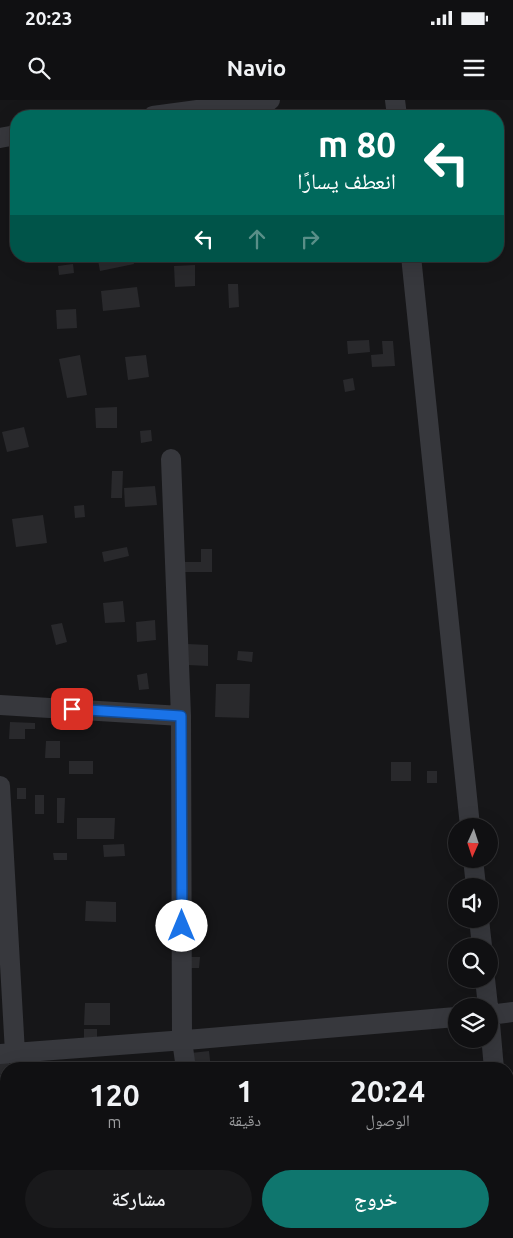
<!DOCTYPE html>
<html lang="ar">
<head>
<meta charset="utf-8">
<style>
  :root { --surface:#101012; --page:#19191b; --text:#f1f3f6; --muted:#9c9d9f; --line:#303032; --accent:#0f766e }
  body { margin:0; font-family:Ubuntu,"Noto Naskh Arabic",sans-serif; background:var(--page); color:var(--text); direction:rtl; height:100vh; display:flex; flex-direction:column; font-size:19px; white-space:nowrap }
  * { box-sizing:border-box; margin:0 }
  p { font-size:16px; color:var(--muted) }
  .icon { flex:none; width:28px; height:28px; fill:none; stroke:currentColor; stroke-width:2; stroke-linecap:round; stroke-linejoin:round }
  .map { position:relative; flex:1; overflow:hidden; direction:ltr }
  .sheet { position:absolute; left:0px; top:962px; width:514px; height:176px; display:flex; flex-direction:column; background:var(--surface); border-radius:20px 20px 0 0; box-shadow:0 5px 20px #0002,0 0 0 1px var(--line); direction:rtl }
  .sheet>* { flex:none }
  .guide { position:absolute; left:10px; top:10px; width:494px; height:152px; border-radius:20px; box-shadow:0 5px 20px #0002,0 0 0 1px var(--line); direction:rtl; background:#00695c; color:#fff; overflow:hidden }
  .needle { width:32px; rotate:183deg }
  .buttons { position:absolute; left:448px; top:718px; display:grid; gap:10px }
  .buttons a { display:grid; place-items:center; width:50px; height:50px; border-radius:50%; background:var(--surface); box-shadow:0 5px 20px #0002,0 0 0 1px var(--line); font-size:25px }
  .pin { position:absolute; display:grid; place-items:center; width:42px; height:42px; color:#fff; margin:-21px; border-radius:10px; box-shadow:0 2px 8px #0006 }
  .me { position:absolute; width:55px; margin:-28px; rotate:0deg; stroke-linejoin:round; filter:drop-shadow(0 0 4px #0008) }
  .turn { display:flex; align-items:center; gap:18px; height:105px; padding:0 25px; font-size:22px }
  .turn .icon { width:65px; height:65px; stroke-width:2.5 }
  .turn b { display:block; font-size:35px; line-height:42px }
  .lanes { display:flex; align-items:center; height:48px; padding:0 25px; background:#0003; justify-content:center; gap:25px; direction:ltr }
  .lanes .off { opacity:.35 }
  .eta { display:flex; justify-content:space-evenly; align-items:center; height:85px; text-align:center }
  .eta b { font-size:30px; font-weight:600; line-height:35px }
  .cta { display:flex; gap:10px; margin-top:auto; padding:10px 25px }
  .cta a { flex:1; height:58px; border-radius:30px; background:var(--accent); color:#fff; font-size:20px; font-weight:600; line-height:58px; text-align:center }
  .cta a+a { background:var(--page); color:var(--text) }
  .status { display:flex; justify-content:space-between; align-items:center; height:35px; padding:0 25px; background:var(--surface); direction:ltr }
  .status svg { height:14px; fill:currentColor }
  header { display:flex; justify-content:space-between; align-items:center; height:65px; padding:0 25px; background:var(--surface); font-size:22px; font-weight:600 }
  .map>svg:first-child { display:block }
  .building { fill:#29292c }
  .lines { fill:none; stroke-linecap:round; stroke-linejoin:round }
  .street { stroke:#37383d; stroke-width:20 }
  .route-casing { stroke:#114b97; stroke-width:12 }
  .route { stroke:#1a73e8; stroke-width:9 }
</style>
</head>
<body>
<div class="status"><b>20:23</b><svg viewBox="0 0 49 12"><path d="M0 12V9h3v3zM5 12V6h3v6zM10 12V3h3v9zM15 12V0h3v12zM26 1h20v11H26zM47 4h2v5h-2z"/></svg></div>
<header><svg class="icon" aria-label="menu" viewBox="0 0 24 24"><path d="M4 6h16M4 12h16M4 18h16"/></svg>Navio<svg class="icon" aria-label="search" viewBox="0 0 24 24"><circle cx="10" cy="10" r="6"/><path d="M15 15l6 6"/></svg></header>
<div class="map">
<svg width="513" height="1138" viewBox="0 0 513 1138">
  <rect width="100%" height="100%" fill="#161618"/>
  <path class="building" d="M120,156H132L134,164L100,171L98,160Z
    M151,156H170V161L152,163Z
    M73,164L74,173L59,175L58,166Z
    M195,165V186L175,187L174,166Z
    M228,184H238L239,207L229,208Z
    M137,187L140,207L103,211L101,191Z
    M76,209L77,228L57,229L56,210Z
    M369,240L370,252L348,254L347,241Z
    M382,241H393L395,266L372,267L371,255L383,254Z
    M80,255L87,295L67,298L59,259Z
    M146,255L149,277L128,280L125,257Z
    M353,278L355,290L345,292L343,280Z
    M117,307V328H96L95,308Z
    M24,327L29,347L7,352L2,332Z
    M151,330L152,341L141,343L140,331Z
    M112,371H123L122,398H111Z
    M155,386L157,405L125,407L124,388Z
    M84,405L85,417L75,418L74,406Z
    M43,415L47,443L16,447L12,419Z
    M127,447L129,456L104,462L102,452Z
    M201,449H212V472H185V462H201Z
    M123,501L125,522L105,523L103,503Z
    M155,520L156,540L137,542L136,522Z
    M62,523L67,542L56,545L51,525Z
    M188,544L208,545V566L188,565Z
    M238,551L253,552L252,562L237,560Z
    M147,573L149,589L139,590L137,575Z
    M216,584H250L249,618L215,617Z
    M10,622L35,623V629H25V639H9Z
    M46,641H60V658H45Z
    M69,661H93V674H69Z
    M391,662H411V681H391Z
    M427,671H437V683H427Z
    M17,688H26V699H17Z
    M35,695H44V714H35Z
    M57,698H65L64,723H57Z
    M77,718H115L114,739H77Z
    M124,744L125,756L104,757L103,745Z
    M53,753H67V760H54Z
    M86,801L116,802V822L85,821Z
    M191,857H200L199,868H190Z
    M85,903H110V925H84Z
    M84,929H97V939L84,940Z
    M209,951L211,969H192L191,953Z
    M0,962H9V969H6V973L0,974Z
    M436,1132H466V1138H436Z"/>
  <g class="lines">
    <path class="street" d="M395,0L397,16
      M153,16L270,0
      M0,38L16,35
      M411,156L470,726
      M171,359L181,616L182,940L186,969
      M0,605L181,616
      M0,686L15,953
      M473,759L476,786
      M479,819L482,846
      M485,879L488,906
      M489,912L494,969
      M489,915L513,912
      M0,954L198,939L456,917
      M508,1005H513
      M0,1047H6
      M508,1098L512,1138
      M337,1132L338,1138"/>
  </g>
  <g class="lines">
    <g class="route-casing">
      <path id="route" d="M72,609L181,616L182,826"/>
    </g>
    <use href="#route" class="route"/>
  </g>
</svg>
<div class="buttons">
<a><svg class="needle" viewBox="-14 -14 28 28"><path d="M0-13l5 13h-10z" fill="#e53935"/><path d="M0 13l5-13h-10z" fill="#9c9d9f"/></svg></a>
<a><svg class="icon" aria-label="sound" viewBox="0 0 24 24"><path d="M4 9h4l5-4v14l-5-4H4zM17 9q2 3 0 6"/></svg></a>
<a><svg class="icon" aria-label="search" viewBox="0 0 24 24"><circle cx="10" cy="10" r="6"/><path d="M15 15l6 6"/></svg></a>
<a><svg class="icon" aria-label="layers" viewBox="0 0 24 24"><path d="M12 4l9 5-9 5-9-5zM3 14l9 5 9-5"/></svg></a>
</div>
<div class="pin" style="left:72px;top:609px;background:#d93025"><svg class="icon" aria-label="arrive" viewBox="0 0 24 24"><path d="M6 21V4h12l-3 4 3 4H6"/></svg></div>
<svg class="me" style="left:182px;top:826px" viewBox="-20 -20 40 40"><circle r="19" fill="#fff"/><path d="M0-13L10 11 0 6-10 11z" fill="#1a73e8"/></svg>
<div class="guide">
<div class="turn"><svg class="icon" aria-label="left" viewBox="0 0 24 24"><path d="M17 20v-9H6M10 6l-5 5 5 5"/></svg><div><b>80 m</b>انعطف يسارًا</div></div>
<div class="lanes"><svg class="icon" aria-label="left" viewBox="0 0 24 24"><path d="M17 20v-9H6M10 6l-5 5 5 5"/></svg><svg class="icon off" aria-label="ahead" viewBox="0 0 24 24"><path d="M12 20V5M6 11l6-6 6 6"/></svg><svg class="icon off" aria-label="right" viewBox="0 0 24 24"><path d="M7 20v-9h11M14 6l5 5-5 5"/></svg></div>
</div>
<section class="sheet">
<div class="eta">
<div><b>20:24</b><p>الوصول</p></div>
<div><b>1</b><p>دقيقة</p></div>
<div><b>120</b><p>m</p></div>
</div>
<div class="cta"><a>خروج</a><a>مشاركة</a></div>
</section>
</div>
</body>
</html>
